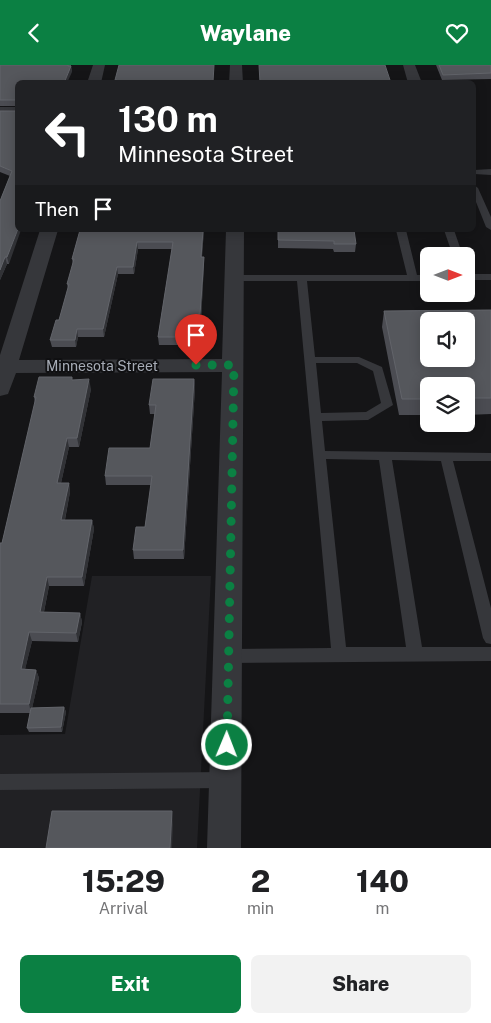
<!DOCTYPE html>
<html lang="en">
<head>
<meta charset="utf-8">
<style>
  :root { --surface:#fff; --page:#f2f2f2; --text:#202124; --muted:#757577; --accent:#0b8043 }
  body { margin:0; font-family:"Public Sans",sans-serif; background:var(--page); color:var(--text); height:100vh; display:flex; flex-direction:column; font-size:19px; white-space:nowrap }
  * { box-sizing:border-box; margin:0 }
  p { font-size:16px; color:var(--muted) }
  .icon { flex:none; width:28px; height:28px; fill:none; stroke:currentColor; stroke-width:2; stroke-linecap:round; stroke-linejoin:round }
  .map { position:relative; height:783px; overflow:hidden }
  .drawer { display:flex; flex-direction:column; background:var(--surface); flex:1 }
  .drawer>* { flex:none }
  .banner { position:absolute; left:15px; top:15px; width:461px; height:152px; border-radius:8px; box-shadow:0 2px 12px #0003; background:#202124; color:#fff; overflow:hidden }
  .needle { width:32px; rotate:90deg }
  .buttons { position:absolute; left:420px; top:182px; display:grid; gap:10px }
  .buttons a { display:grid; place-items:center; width:55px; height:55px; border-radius:8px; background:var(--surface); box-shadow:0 2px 12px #0003; font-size:25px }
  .pin { position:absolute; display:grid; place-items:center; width:42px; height:42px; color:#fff; margin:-51px -21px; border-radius:50% 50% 50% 0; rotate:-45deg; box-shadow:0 0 5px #0007 }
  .pin .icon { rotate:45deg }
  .me { position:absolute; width:55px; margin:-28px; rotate:1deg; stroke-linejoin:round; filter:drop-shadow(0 0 4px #0008) }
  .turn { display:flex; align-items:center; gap:18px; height:105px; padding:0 20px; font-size:22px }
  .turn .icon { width:65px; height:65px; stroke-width:2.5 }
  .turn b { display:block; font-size:35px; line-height:42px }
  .then { display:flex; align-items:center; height:48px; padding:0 20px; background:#0003; gap:10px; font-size:19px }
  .eta { display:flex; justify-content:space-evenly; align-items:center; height:85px; text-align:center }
  .eta b { font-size:30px; font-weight:800; line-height:35px }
  .primary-button { display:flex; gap:10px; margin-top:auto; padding:10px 20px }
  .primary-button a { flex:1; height:58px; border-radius:8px; background:var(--accent); color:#fff; font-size:20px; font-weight:800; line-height:58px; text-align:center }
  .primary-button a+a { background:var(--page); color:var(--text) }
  header { display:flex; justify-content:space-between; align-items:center; height:65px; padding:0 20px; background:var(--accent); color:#fff; font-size:22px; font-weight:800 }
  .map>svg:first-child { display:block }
  .built { fill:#212124 }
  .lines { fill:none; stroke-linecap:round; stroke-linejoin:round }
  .lane { fill:#36373b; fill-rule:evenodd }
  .street { fill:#36373b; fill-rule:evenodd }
  .wall { fill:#4b4c52 }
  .shaded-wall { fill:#313236 }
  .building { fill:#55575c; stroke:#62646a; fill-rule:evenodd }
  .route { stroke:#0b8043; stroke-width:9; stroke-dasharray:0 16.2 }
  .labels { text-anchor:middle; stroke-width:4; stroke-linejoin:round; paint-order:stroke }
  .street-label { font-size:14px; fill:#a7acb6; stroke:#101012 }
</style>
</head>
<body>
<header><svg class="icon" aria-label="back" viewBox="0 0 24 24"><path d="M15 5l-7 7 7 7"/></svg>Waylane<svg class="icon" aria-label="heart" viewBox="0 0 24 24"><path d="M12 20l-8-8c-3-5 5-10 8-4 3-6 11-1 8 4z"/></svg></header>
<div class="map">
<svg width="491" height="783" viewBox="0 0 491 783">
  <rect width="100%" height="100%" fill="#151517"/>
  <path class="built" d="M92,511H211L197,783H0V670L65,669Z"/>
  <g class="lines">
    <path class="lane" d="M491,104V110L474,109V105Z
      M474,120L478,123L491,152V165L486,162L474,132Z
      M396,165H406L417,210H429V216H307L315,292H359L382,302L393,340L368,355L322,356L325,386L491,388V396H453L491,543V579L486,578L483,573L441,396L392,395L422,582H491V596L229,598L224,596L221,591L224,586L229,584L331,583L297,216H235L230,213L235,210H407ZM316,298H357L373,306L381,338L366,347L321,348ZM326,394L379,395L406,582H346Z
      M444,165H454L463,191H453Z
      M466,209H491V215H466Z
      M226,707L232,709L235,715L232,721L226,723L0,725V709Z"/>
    <path class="street" d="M93,0H105L101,18H87Z
      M230,0H242L243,18H229Z
      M403,0H415L422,18H408Z
      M0,42H18V50H0Z
      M40,165H58L19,295L222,294L226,165H244L241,783H207L222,307L16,308L8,329L0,331V290Z"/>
  </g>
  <path class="wall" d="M0,0H71V1L72,7L18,18V41H0Z
    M436,0H491V14L442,15Z
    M0,46H18L9,199H7L0,215V136L10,111L0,107Z
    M80,165H204L202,192H204V199L201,256H199L197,280H159L158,272L172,184H138L134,209H118L104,272H78L76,282H52L50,275L59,255L68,224L67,219L73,200L72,194Z
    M278,165L356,179L355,187H334L333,184L278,183Z
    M491,245V349L466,350V321H429V350H399L382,262L384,246Z
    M194,314L195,323L184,494H134L133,485L145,462L151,420H106L105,411L150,383L155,349H150L149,340Z
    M73,315L91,324L79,382H69L61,418H69L70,427L65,455H92L94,464L84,521H49L44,547L80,548L82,557L78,577L32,576L25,604L36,605L39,613L32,643L64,642L66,647L62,667H29L27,663L30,648H0V478H2L35,338L34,332Z"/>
  <path class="shaded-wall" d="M71,1L72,7L67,18H64Z
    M18,165H21L9,199L7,192Z
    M203,165H204L201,199V192Z
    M137,177L138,184L134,209L133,202Z
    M5,192L7,199L0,215V205Z
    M204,192V199L201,256L200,249Z
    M117,202L118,209L104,272L103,264Z
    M198,249L199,256L197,280V272Z
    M77,264L78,272L76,282L75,275Z
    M89,314L91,324L79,382L77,373Z
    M194,314L195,323L184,494L183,485Z
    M67,373L69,382L59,427L57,418Z
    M69,418L70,427L63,464L61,455Z
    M92,455L94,464L84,521L82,512Z
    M47,512L49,521L42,556L40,547Z
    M80,548L82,557L78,577L76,568Z
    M29,567L32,576L23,613L21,604Z
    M36,605L39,613L31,648L29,639Z
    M64,642L66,647L62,667L61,662Z
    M172,746L173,760L172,783H170Z"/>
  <path class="building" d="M0,0H68V1H71L64,18H18V35H0Z
    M119,0H214L213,17H208V18H117V15H115Z
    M259,0H385L391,18H260Z
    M439,0H491V8L443,10Z
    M0,46H18V164L7,192H5L0,205V136L12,106L0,101Z
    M80,165H203L201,192H204L200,249H198L197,272H158L173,177H137L133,202H117L103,264H77L75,275H50L56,255H59L69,219H67L74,194H72Z
    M278,165H354L356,179H334V176L278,175Z
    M491,245V333H466V321H429V334H402L384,246ZM429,256H466V294H429Z
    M39,312H72V315L89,314L77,373H67L57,418H69L61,455H92L82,512H47L40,547L80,548L76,568L29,567L21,604L36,605L29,639H0V478H2L36,332H34Z
    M153,314H194L183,485H133L136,462H145L152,411H105L109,383H150L156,340H149Z
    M64,642L61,662L27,663L31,643Z
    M52,746H172L170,783H46Z"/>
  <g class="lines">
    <path class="route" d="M196,300H234L227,680"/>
  </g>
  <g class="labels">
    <g class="street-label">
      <text x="102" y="306">Minnesota Street</text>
    </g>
  </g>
</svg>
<div class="buttons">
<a><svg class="needle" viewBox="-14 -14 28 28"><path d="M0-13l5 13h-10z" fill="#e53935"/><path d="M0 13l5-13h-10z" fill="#757577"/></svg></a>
<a><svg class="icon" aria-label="sound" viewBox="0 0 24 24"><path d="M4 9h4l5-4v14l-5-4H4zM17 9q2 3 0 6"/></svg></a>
<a><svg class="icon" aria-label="layers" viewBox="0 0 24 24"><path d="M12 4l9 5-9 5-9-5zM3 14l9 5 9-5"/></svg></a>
</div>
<div class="pin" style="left:196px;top:300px;background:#d93025"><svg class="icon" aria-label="arrive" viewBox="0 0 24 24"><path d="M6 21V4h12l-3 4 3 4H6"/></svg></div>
<svg class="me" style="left:227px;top:680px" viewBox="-20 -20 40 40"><circle r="17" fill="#0b8043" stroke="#fff" stroke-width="3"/><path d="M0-11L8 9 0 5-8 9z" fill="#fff"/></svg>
<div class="banner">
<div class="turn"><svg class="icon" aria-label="left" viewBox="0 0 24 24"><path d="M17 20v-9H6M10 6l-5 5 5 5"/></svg><div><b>130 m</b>Minnesota Street</div></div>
<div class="then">Then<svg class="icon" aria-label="arrive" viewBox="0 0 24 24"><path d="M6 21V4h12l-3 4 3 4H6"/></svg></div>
</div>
</div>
<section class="drawer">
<div class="eta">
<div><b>15:29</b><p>Arrival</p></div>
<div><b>2</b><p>min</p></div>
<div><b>140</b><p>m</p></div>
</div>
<div class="primary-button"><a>Exit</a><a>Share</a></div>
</section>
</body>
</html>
